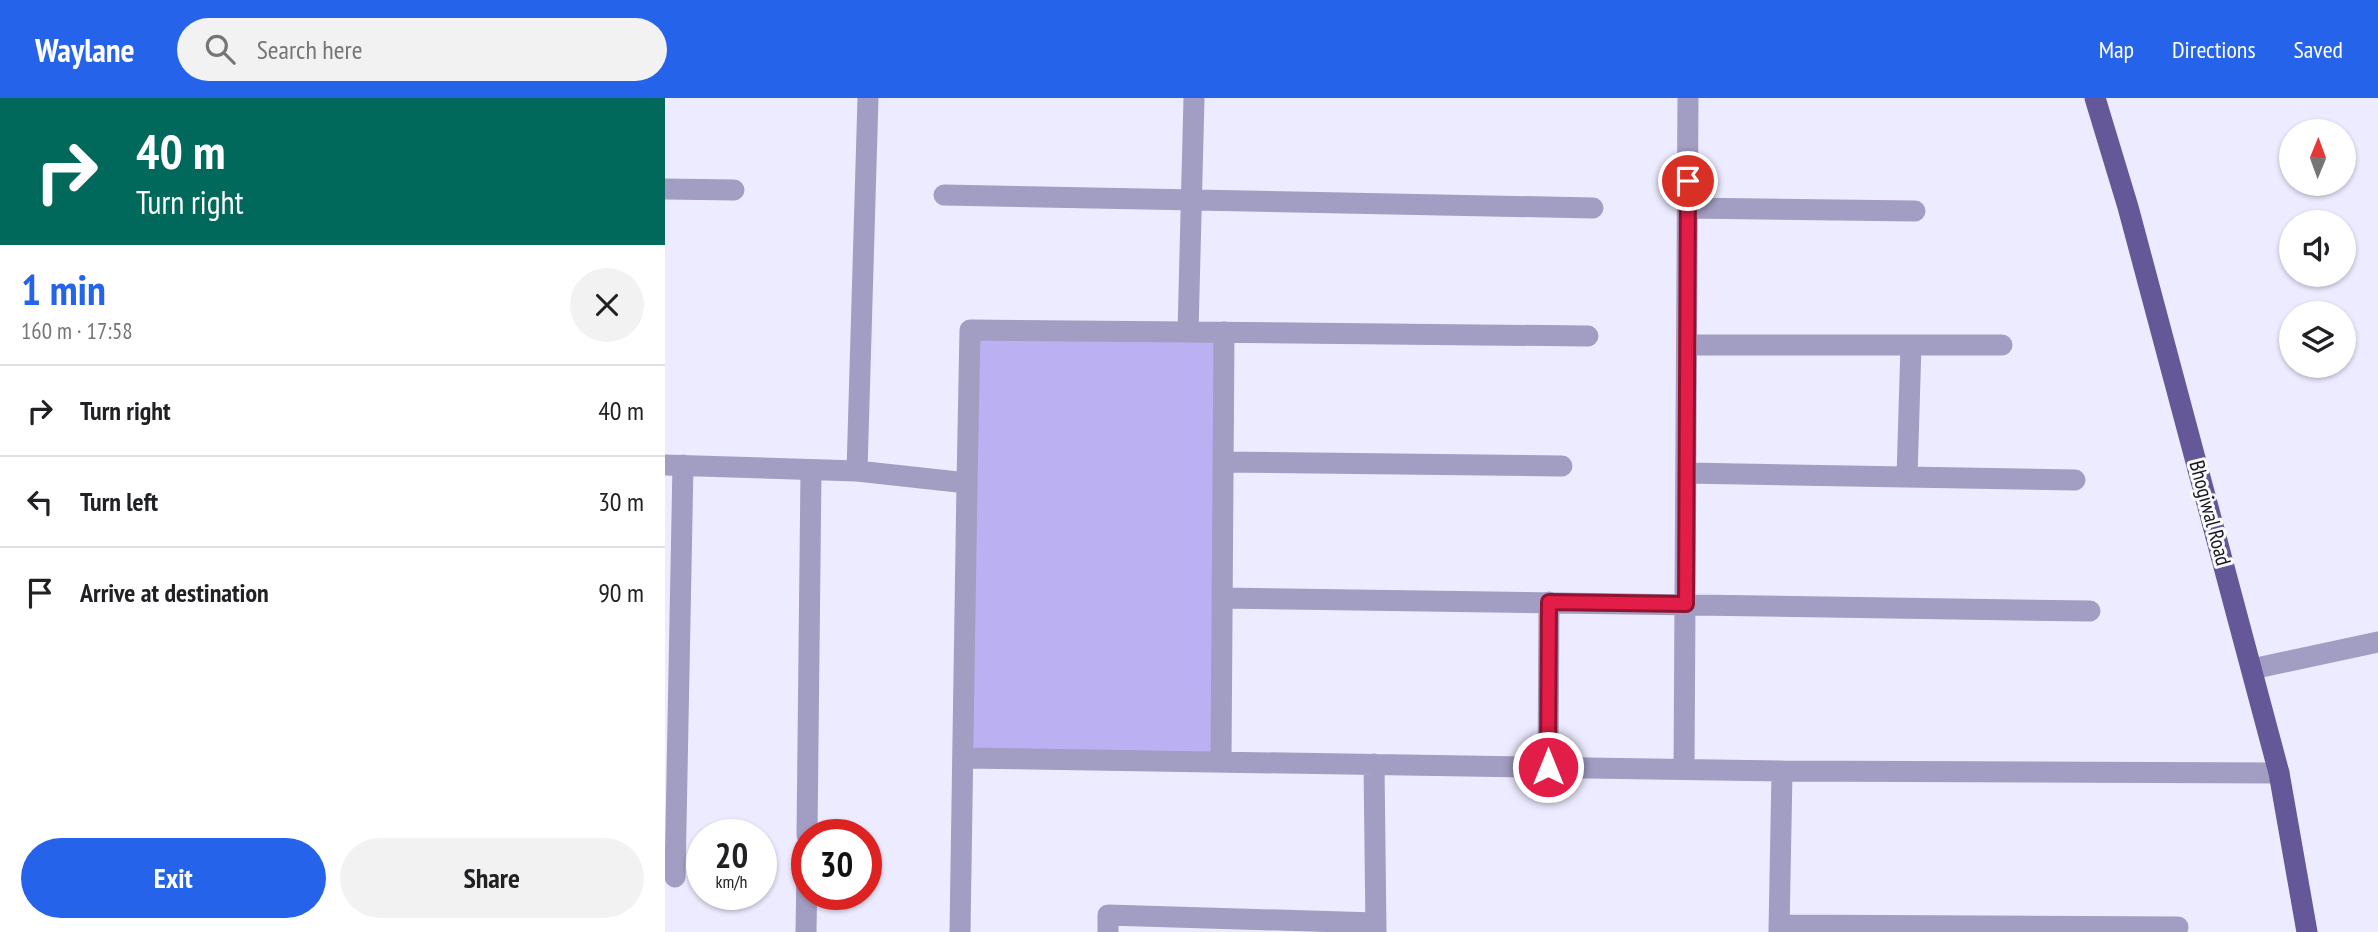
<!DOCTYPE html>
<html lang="en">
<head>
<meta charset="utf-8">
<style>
  :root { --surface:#fff; --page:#f2f2f2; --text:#202124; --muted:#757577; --line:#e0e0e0; --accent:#2563eb }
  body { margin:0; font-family:"PT Sans Narrow",sans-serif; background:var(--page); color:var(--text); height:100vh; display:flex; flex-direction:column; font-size:26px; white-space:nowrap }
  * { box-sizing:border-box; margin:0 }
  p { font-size:23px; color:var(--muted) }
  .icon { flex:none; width:38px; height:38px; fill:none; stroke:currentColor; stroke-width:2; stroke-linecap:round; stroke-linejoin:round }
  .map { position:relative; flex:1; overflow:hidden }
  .side { display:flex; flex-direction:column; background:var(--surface); width:665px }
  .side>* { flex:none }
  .top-card { background:#00695c; color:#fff; overflow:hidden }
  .needle { width:46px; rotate:1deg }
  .tools { position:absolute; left:1614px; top:21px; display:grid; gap:14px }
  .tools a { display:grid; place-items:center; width:77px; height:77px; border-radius:50%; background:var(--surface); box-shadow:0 2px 5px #0004; font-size:35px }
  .speed { position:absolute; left:21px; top:721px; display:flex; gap:14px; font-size:35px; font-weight:700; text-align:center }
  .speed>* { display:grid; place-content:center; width:91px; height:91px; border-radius:50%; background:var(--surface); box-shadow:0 2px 5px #0004; line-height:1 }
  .speed small { font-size:18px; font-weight:400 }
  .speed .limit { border:10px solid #d22; background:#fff; color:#111 }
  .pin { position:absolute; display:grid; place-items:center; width:60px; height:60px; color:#fff; margin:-30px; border:4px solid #fff; border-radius:50%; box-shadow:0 2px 7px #0007 }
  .me { position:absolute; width:77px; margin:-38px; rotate:0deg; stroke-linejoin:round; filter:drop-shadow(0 0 5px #0008) }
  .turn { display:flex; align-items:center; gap:24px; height:147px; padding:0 21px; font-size:32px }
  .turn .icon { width:91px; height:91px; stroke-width:2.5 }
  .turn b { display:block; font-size:49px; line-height:60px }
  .round { display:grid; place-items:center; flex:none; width:74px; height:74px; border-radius:37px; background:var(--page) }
  .summary { display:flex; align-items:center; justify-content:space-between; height:119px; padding:0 21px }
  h1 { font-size:42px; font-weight:700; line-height:52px; color:var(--accent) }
  .button { display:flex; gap:14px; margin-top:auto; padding:14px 21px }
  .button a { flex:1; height:80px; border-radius:42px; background:var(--accent); color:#fff; font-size:28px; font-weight:700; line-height:80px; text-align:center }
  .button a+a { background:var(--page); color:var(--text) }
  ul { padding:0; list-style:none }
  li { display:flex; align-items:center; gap:21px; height:91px; padding:0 21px; border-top:2px solid var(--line) }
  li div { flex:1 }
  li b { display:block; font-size:26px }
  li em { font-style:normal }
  header { display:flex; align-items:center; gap:42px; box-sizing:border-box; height:98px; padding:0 35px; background:var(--accent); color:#fff }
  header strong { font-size:33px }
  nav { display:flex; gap:38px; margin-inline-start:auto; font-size:24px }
  .search { width:490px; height:63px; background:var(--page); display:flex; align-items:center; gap:18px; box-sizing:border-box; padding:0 24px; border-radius:38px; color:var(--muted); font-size:26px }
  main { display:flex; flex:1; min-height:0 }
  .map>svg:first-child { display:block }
  .green { fill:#bbb1f2 }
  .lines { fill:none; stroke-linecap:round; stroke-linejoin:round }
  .minor { stroke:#a29dc2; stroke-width:21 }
  .major { stroke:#645899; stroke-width:21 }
  .route-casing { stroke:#92132f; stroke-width:18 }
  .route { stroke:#e11d48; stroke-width:12 }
  .labels { text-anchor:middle; stroke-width:6; stroke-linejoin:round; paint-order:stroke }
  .street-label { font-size:21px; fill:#171520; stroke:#fbfbfb }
</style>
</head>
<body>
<header>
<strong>Waylane</strong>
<div class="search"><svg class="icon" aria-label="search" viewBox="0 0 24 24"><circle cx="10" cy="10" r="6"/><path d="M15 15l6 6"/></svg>Search here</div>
<nav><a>Map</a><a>Directions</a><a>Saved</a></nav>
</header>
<main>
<section class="side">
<div class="top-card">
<div class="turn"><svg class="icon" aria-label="right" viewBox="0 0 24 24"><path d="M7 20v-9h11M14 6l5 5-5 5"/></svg><div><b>40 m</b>Turn right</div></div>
</div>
<div class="summary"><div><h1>1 min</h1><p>160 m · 17:58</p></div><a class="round"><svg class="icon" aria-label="close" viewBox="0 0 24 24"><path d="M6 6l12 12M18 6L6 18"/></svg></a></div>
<ul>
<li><svg class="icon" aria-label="right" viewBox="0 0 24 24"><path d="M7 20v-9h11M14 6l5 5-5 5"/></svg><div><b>Turn right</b></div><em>40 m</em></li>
<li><svg class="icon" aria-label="left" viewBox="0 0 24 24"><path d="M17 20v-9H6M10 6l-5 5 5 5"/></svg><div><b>Turn left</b></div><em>30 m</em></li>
<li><svg class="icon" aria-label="arrive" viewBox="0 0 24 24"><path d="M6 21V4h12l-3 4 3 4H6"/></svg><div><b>Arrive at destination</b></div><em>90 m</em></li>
</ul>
<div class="button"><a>Exit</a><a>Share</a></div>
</section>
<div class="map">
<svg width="1713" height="834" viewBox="0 0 1713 834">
  <rect width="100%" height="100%" fill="#edebff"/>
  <path class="green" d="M305,232L559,234L556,664L299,660Z"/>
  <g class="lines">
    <path class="minor" d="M0,91L69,92
      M279,97L928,110
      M1022,110L1250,113
      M523,234L923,238
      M1022,247H1337
      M558,364L897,368
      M0,367L192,373L302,385L295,834
      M192,373L203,0
      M1021,375L1410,382
      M1242,379L1246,247
      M302,385L305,232L523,234L529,0
      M557,500L1425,513
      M1587,571L1713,544
      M299,660L1117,673L1614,675
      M556,664L559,234
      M709,666L711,834
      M883,669L884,504
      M1019,671L1023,0
      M142,737L146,372
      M10,779L18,367
      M1114,827L1513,829
      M141,834L142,773
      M443,834V817L711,825
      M1114,834L1117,673"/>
    <path class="major" d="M1430,0L1463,109L1614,675L1642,834"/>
  </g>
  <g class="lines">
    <g class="route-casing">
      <path id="route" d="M883,669L884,504L1021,506L1023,83"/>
    </g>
    <use href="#route" class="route"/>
  </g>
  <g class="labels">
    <g class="street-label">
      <text transform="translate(1545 415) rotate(75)" y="7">Bhogiwal Road</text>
    </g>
  </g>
</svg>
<div class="tools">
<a><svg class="needle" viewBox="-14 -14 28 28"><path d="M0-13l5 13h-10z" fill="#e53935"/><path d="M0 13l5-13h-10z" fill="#757577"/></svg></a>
<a><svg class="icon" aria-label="sound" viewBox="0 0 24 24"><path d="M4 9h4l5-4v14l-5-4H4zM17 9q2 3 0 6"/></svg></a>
<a><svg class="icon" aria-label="layers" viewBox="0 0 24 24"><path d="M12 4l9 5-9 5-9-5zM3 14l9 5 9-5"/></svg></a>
</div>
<div class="speed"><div>20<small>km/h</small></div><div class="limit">30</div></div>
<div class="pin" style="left:1023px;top:83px;background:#d93025"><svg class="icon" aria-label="arrive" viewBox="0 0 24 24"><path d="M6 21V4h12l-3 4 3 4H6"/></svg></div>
<svg class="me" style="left:883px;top:669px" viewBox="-20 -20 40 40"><circle r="17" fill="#e11d48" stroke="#fff" stroke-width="3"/><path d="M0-11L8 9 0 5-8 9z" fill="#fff"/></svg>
</div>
</main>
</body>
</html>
